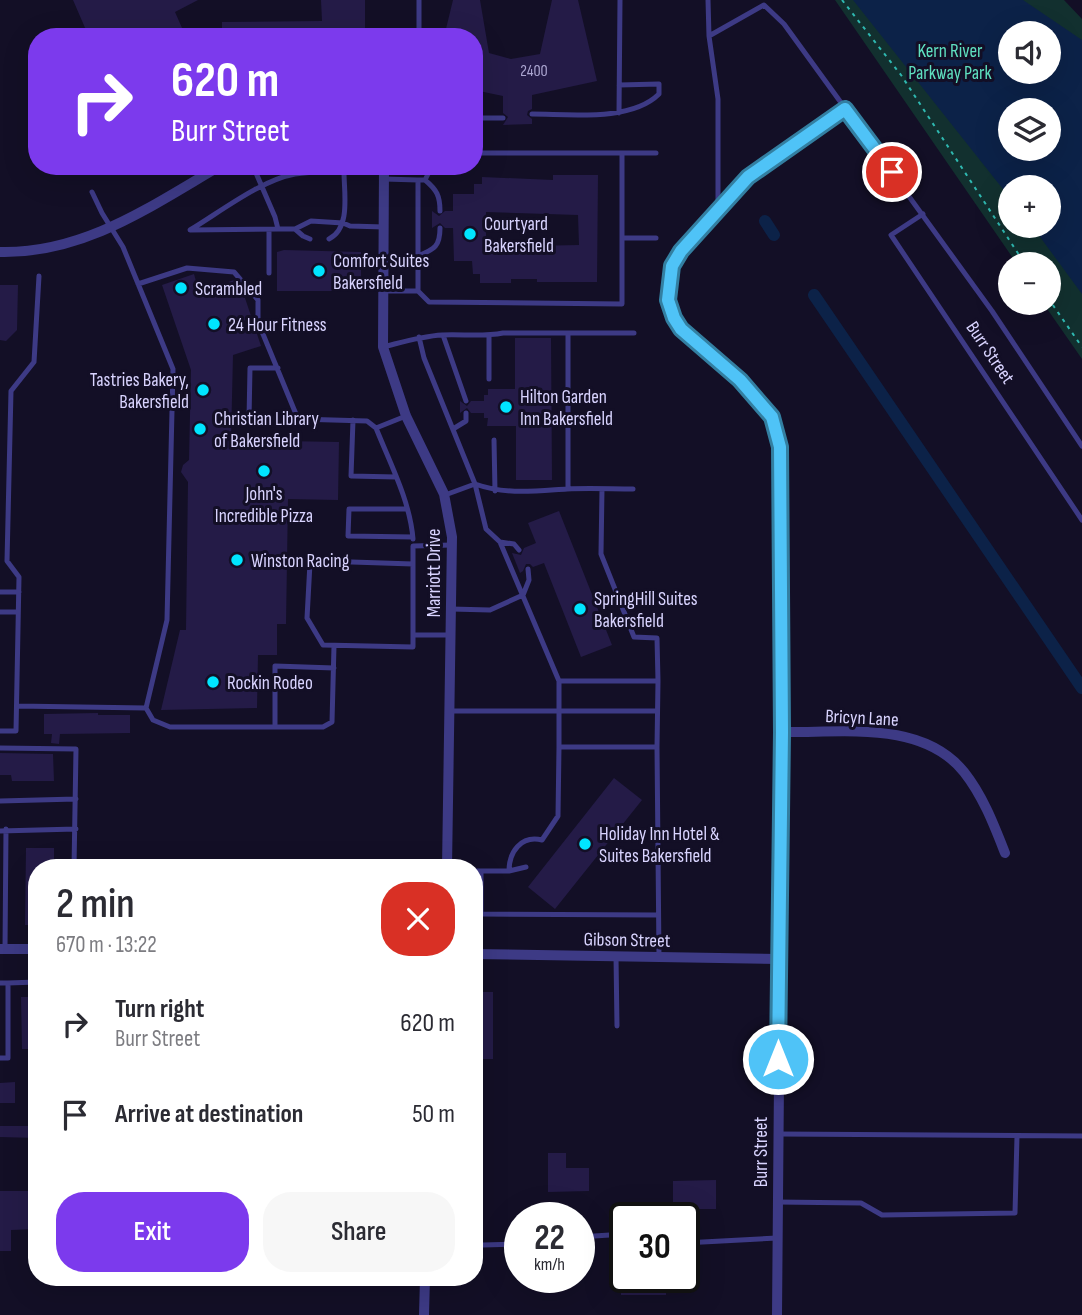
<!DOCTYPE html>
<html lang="en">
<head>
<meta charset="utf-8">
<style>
  :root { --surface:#fff; --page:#f7f7f7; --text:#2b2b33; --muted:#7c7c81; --accent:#7c3aed }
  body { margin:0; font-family:"Sofia Sans Condensed",sans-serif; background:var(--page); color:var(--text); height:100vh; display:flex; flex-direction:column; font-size:26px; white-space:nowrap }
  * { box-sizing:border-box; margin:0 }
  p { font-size:23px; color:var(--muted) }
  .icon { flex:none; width:38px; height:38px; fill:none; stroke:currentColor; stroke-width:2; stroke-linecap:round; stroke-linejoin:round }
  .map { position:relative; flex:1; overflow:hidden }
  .sheet { position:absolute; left:28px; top:859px; width:455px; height:427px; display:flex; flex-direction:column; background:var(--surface); border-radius:28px; box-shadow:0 7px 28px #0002 }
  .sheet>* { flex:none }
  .hud { position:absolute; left:28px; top:28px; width:455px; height:147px; border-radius:28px; box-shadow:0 7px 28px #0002; background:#7c3aed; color:#fff; overflow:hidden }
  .controls { position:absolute; left:998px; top:21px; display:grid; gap:14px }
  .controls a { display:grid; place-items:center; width:63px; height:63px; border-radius:50%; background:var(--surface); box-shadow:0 7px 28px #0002; font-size:35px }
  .speed { position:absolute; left:504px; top:1202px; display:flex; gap:14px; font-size:35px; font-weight:700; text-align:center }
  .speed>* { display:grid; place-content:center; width:91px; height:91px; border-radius:50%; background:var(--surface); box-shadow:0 7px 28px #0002; line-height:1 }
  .speed small { font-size:18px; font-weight:400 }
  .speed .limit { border:4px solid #111; border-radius:10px; background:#fff; color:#111 }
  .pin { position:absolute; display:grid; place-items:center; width:60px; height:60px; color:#fff; margin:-30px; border:4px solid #fff; border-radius:50%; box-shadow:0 2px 7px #0007 }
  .me { position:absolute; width:77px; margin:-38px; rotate:0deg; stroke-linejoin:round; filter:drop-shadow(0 0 5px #0008) }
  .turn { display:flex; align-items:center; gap:24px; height:147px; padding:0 28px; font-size:32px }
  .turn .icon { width:91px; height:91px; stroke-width:2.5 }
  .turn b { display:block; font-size:49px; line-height:60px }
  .round { display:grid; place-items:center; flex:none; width:74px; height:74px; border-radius:28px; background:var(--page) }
  .overview { display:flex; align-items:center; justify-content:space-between; height:119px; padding:0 28px }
  h1 { font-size:42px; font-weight:600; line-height:52px }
  .button { display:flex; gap:14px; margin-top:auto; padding:14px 28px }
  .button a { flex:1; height:80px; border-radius:28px; background:var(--accent); color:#fff; font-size:28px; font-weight:600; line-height:80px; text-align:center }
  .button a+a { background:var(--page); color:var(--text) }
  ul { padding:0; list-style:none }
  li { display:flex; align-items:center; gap:21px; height:91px; padding:0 28px }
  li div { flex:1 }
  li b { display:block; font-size:26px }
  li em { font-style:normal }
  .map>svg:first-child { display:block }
  .green { fill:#12302f; fill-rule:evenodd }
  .water { fill:#0c2248; fill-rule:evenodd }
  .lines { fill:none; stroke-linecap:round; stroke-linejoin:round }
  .canal { stroke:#0c2248; stroke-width:12 }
  .building { fill:#241b47; fill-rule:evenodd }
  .path { stroke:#2fb8b0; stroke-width:2; stroke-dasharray:3.5 5; stroke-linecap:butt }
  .lane { stroke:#3d3a85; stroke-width:5 }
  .street { stroke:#3d3a85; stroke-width:10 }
  .route-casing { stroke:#337fa1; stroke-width:18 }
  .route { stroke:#4fc3f7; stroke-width:12 }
  .poi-dot { fill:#00e5ff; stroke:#130f26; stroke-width:2.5 }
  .labels { text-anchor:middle; stroke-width:6; stroke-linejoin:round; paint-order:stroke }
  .number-label { font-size:16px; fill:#aca6d1 }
  .park-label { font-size:19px; fill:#5fe0c0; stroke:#130f26 }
  .poi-label { font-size:19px; fill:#d9d4ff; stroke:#130f26; text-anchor:start }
  .street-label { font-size:19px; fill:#d9d4ff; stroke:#130f26 }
</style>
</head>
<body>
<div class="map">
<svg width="1082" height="1315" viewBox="0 0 1082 1315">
  <rect width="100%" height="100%" fill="#130f26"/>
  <path class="green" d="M835,0H1064L1082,19V359L1043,303H1048V264H1017ZM1010,33H1048V72H1010ZM1010,110H1048V149H1010ZM1010,187H1048V226H1010Z"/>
  <path class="water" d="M853,0H1023L1082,40V294L1032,226H1048V187H1010V198ZM1010,33H1048V72H1010ZM1010,110H1048V149H1010Z"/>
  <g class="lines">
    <path class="canal" d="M765,221L774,235
      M814,295L1082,688"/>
  </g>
  <path class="building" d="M73,0H198L175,12L186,37H89Z
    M321,0H365V37H222V22L322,21Z
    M453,0H480L489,53L511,59L540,54L552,0H578L597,81L532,95V109L528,111L527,115L532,119V124L503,125L508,117L503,113V96L474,90V37H444Z
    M553,175H598L597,282H537V279H511V283H480V274H473L472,261H454L453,228H445L440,223L432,228V211L439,216L445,211H453V194H474V184H482V177L553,180ZM486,212L578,215L579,245L486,247Z
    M284,250L361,252V291H277V252Z
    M194,274L199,292L234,280L242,289L261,346L233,355L231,440L339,442L338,500L288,499L286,624H277V655H258L257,708L161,710L180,630H186L188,482L181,472L183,465L189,460L191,370L162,285Z
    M0,285H18L17,330L6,341L0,340Z
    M515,338H551L552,480H516V426H487L488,418H484V413H471L467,408L460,413V401L467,406L471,401H484V395H488V389H515Z
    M559,511L612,645L581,657L544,563L533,567L530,564H526L523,571L520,573L512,553L521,555L524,548L536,543L528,523Z
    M98,713V715H130V733L60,734L59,744L51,743L52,734H44V714Z
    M0,753L53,754L54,781H12L11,775H0Z
    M614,778L642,800L555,909L528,887Z
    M26,848H54V868H37V925H25Z
    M474,992H493V1059H474Z
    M21,997H37V1049H22Z
    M15,1082V1103H0V1083Z
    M0,1126H37V1138L0,1137Z
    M548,1153H566V1168H589V1191L548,1192Z
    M716,1180V1209H673V1181Z
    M0,1191H37V1229L11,1230V1251H0Z
    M620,1278H666V1295H621Z"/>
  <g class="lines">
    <path class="path" d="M842,0L901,75L1025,264
      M1048,298L1082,347"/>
    <path class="lane" d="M708,0L709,36
      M419,37V0
      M619,113L620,0
      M532,114C569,114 631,122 659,94V84L619,85
      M474,118H503
      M474,153H656
      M253,166L275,217L278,229H295L311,221L343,223L350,226L384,227
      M418,180H425C437,190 440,196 440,211
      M425,180L432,166
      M718,209V99L709,36L764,5L784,24L992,311L1082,446
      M923,214L891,235L1082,520
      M278,229L190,230C220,212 261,180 295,174C311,171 328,172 344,172C344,193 351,228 329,239
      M295,229L303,236L310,239
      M622,238H656
      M418,256C435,249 440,246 440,228
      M269,273V230
      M138,284L187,268L234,272L258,300V322L298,419L367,421L376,428L406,416
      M383,291H418V180L384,179
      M418,291L429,302L622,304V153
      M443,335L466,401
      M419,337L424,358L475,484L445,495
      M383,347C403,342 422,336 442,335C463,334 483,337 503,333H634
      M278,368H250L249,419H298
      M489,379V335
      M772,417L740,380L681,329L674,318L668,300L672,266L681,251L748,177L845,109
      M353,420L351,476L396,477
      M376,428C390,463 410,501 413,539
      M453,429L466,421V413
      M494,440L495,491
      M475,484L486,529L500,542L559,681
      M475,484C506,495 535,491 567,489C589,488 612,489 633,489
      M568,489V333
      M407,509H349L348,536L413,537
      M500,542L514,544L519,550
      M413,564L321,561L310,563L307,618L323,645L413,647V635H451
      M0,592H19
      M451,609L490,610L523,595L529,580L528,569
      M0,612H18
      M413,635V546L452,545
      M17,706L146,708L167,620L173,369L123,247L102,213L92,192
      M146,708L153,720L170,727H323L332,722L334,646
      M449,711H657
      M275,727V666L334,668
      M0,731H16L19,577L7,561L11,391L34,362L39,276
      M559,747V681H658L657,638L634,637L601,554L602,489
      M657,747L658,681
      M0,748L76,749L74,868
      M0,801L76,799
      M0,831L76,829
      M474,871H509C509,852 521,835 542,840L558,816L559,747H657L659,957
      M481,871V914L658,915
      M509,871L526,867
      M5,949L6,829
      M616,956L617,1026
      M0,983H8V1058H0
      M8,983L37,982
      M778,1134L1082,1136
      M777,1202L861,1203L882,1215L1015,1213L1017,1136
      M579,1237L625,1234
      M474,1243L483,1245L520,1244
      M684,1243L777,1238"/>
    <path class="street" d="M384,166L383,347L406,416L444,494L452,537L447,868
      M0,252C84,254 151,206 220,166
      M772,417L780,447L782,732L777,1315
      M782,732C843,733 922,720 964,772C983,796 994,825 1005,853
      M0,949H37
      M474,954L779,959
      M424,1315L425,1278"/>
  </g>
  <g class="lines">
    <g class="route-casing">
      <path id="route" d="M778,1059L782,732L780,447L772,417L740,380L681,329L674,318L668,300L672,266L681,251L748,177L845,109L892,172"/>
    </g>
    <use href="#route" class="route"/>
  </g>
  <g class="poi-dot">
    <circle cx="470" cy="234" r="7"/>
    <circle cx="319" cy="271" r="7"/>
    <circle cx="181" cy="288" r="7"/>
    <circle cx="214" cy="324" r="7"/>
    <circle cx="203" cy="390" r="7"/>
    <circle cx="506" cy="407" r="7"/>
    <circle cx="200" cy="429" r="7"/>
    <circle cx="264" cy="471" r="7"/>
    <circle cx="237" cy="560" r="7"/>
    <circle cx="580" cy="609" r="7"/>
    <circle cx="213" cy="682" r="7"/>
    <circle cx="585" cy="844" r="7"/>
  </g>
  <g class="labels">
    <g class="number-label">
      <text x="534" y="76">2400</text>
    </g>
    <g class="park-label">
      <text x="950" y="57">Kern River<tspan x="950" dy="22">Parkway Park</tspan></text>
    </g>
    <g class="poi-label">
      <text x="484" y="230">Courtyard<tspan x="484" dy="22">Bakersfield</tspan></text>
      <text x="333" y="267">Comfort Suites<tspan x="333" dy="22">Bakersfield</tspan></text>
      <text x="195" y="295">Scrambled</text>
      <text x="228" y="331">24 Hour Fitness</text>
      <text x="189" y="386" text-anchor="end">Tastries Bakery,<tspan x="189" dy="22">Bakersfield</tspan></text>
      <text x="520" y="403">Hilton Garden<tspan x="520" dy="22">Inn Bakersfield</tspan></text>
      <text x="214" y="425">Christian Library<tspan x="214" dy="22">of Bakersfield</tspan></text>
      <text x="264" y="500" text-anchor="middle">John's<tspan x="264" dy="22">Incredible Pizza</tspan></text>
      <text x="251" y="567">Winston Racing</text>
      <text x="594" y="605">SpringHill Suites<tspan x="594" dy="22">Bakersfield</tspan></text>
      <text x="227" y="689">Rockin Rodeo</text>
      <text x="599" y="840">Holiday Inn Hotel &amp;<tspan x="599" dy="22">Suites Bakersfield</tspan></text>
    </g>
    <g class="street-label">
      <text transform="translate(991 352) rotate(56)" y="7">Burr Street</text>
      <text transform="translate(433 573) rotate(-90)" y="7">Marriott Drive</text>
      <text transform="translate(862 717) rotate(3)" y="7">Bricyn Lane</text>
      <text transform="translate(627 939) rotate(1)" y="7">Gibson Street</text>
      <text transform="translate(760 1152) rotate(-90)" y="7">Burr Street</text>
    </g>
  </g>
</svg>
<div class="controls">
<a><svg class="icon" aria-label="sound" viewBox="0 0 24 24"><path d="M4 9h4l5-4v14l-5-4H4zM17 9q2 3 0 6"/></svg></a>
<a><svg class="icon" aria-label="layers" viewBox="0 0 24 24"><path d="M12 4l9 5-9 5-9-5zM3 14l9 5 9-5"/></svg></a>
<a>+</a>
<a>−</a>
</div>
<div class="speed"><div>22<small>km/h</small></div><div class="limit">30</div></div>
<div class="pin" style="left:892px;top:172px;background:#d93025"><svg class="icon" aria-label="arrive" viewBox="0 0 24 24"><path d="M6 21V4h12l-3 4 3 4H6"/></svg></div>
<svg class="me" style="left:778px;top:1059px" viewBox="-20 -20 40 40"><circle r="17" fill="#4fc3f7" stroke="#fff" stroke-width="3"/><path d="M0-11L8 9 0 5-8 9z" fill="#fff"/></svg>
<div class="hud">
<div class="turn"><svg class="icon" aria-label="right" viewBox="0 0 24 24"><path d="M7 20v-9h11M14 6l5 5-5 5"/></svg><div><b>620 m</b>Burr Street</div></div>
</div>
<section class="sheet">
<div class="overview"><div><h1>2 min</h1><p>670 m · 13:22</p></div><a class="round" style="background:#d93025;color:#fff"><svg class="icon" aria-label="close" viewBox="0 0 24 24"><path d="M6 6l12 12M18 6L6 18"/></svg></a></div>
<ul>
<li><svg class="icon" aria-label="right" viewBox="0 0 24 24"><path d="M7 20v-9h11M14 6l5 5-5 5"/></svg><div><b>Turn right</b><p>Burr Street</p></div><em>620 m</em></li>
<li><svg class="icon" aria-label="arrive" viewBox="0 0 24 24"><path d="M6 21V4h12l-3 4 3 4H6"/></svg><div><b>Arrive at destination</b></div><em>50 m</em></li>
</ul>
<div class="button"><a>Exit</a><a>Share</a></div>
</section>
</div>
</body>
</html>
